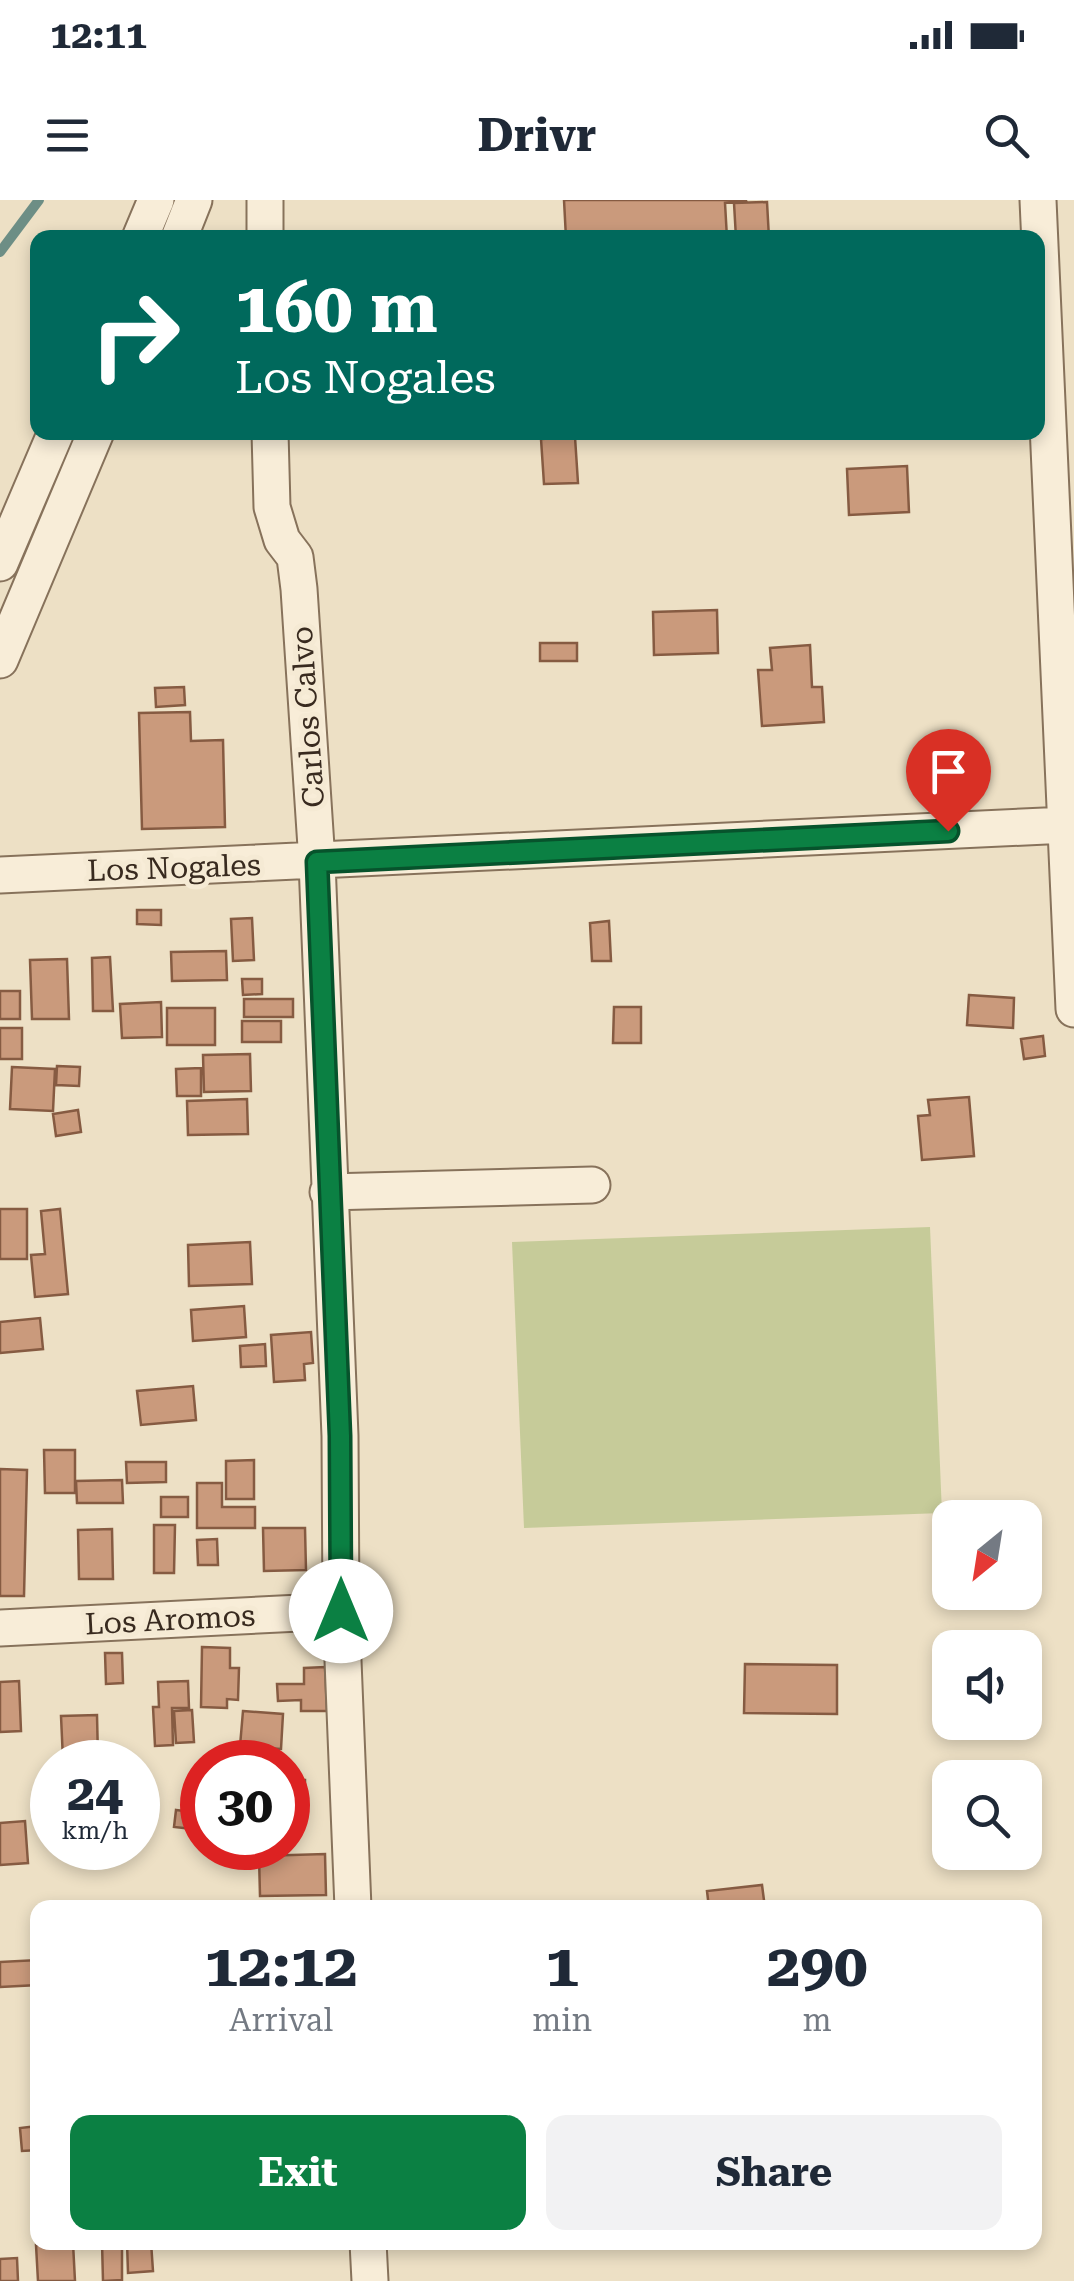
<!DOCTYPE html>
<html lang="en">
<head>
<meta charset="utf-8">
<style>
  :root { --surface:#fff; --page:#f2f2f3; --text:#1f2937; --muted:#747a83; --accent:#0b8043 }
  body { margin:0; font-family:"Roboto Serif",serif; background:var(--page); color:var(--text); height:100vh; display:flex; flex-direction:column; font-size:38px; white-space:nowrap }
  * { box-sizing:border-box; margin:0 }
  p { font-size:32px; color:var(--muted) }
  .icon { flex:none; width:55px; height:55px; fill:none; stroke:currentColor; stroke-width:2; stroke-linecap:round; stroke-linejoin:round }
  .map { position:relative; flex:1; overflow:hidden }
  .details { position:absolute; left:30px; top:1700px; width:1012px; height:350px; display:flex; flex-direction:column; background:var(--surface); border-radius:20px; box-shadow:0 5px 15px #0003 }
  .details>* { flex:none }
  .guide { position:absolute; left:30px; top:30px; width:1015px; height:210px; border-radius:20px; box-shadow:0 5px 15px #0003; background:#00695c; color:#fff; overflow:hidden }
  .needle { width:65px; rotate:210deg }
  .controls { position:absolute; left:932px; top:1300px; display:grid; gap:20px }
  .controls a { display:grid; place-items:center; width:110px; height:110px; border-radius:20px; background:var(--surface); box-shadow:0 5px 15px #0003; font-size:50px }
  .speed { position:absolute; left:30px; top:1540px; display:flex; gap:20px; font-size:50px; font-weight:700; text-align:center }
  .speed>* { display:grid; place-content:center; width:130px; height:130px; border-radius:50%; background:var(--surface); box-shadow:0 5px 15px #0003; line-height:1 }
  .speed small { font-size:25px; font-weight:400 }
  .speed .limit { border:15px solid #d22; background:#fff; color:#111 }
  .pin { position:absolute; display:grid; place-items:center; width:85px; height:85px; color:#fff; margin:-102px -42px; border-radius:50% 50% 50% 0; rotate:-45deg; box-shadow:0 0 10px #0007 }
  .pin .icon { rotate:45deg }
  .me { position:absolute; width:110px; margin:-55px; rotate:0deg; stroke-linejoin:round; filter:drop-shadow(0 0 8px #0008) }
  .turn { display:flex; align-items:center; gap:35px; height:210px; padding:0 40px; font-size:45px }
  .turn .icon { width:130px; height:130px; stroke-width:2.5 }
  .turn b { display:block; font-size:70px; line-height:85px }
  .eta { display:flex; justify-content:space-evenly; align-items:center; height:170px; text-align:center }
  .eta b { font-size:60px; font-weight:700; line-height:70px }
  .action { display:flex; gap:20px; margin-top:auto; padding:20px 40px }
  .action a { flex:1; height:115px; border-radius:20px; background:var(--accent); color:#fff; font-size:40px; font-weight:700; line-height:115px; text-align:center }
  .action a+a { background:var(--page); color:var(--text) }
  .status { display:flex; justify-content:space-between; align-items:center; height:70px; padding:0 50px; background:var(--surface); direction:ltr }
  .status svg { height:28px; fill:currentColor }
  header { display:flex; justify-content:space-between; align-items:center; height:130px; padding:0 40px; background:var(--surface); font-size:45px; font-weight:700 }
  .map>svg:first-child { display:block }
  .green { fill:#c6cb99 }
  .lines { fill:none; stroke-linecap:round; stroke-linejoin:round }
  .stream { stroke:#6d8e85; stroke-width:10 }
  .building { fill:#ca9a7c; stroke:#865b42; stroke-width:2.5 }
  .minor-casing { stroke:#87725b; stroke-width:39 }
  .minor { stroke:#f8edd8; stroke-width:35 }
  .route-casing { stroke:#07532c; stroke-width:25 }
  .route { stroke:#0b8043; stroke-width:18 }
  .labels { text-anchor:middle; stroke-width:10; stroke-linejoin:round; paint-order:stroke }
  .street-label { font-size:30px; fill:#382a1f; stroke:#f5ead4 }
</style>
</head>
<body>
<div class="status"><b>12:11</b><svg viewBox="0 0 49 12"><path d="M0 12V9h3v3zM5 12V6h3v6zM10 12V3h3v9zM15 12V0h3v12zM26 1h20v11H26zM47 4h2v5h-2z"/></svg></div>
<header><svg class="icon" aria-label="menu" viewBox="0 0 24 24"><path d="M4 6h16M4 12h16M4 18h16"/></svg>Drivr<svg class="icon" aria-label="search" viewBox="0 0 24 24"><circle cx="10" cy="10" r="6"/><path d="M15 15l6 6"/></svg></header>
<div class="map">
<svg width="1074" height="2081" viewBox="0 0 1074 2081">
  <rect width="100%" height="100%" fill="#ede0c5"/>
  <path class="green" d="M930,1027L942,1313L524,1328L512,1042Z"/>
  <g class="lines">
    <path class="stream" d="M0,52L39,0"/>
  </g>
  <path class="building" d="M564,0H746V1L725,3L727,38H566Z
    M767,2L769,38H736L734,3Z
    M575,237L578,283L544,284L541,239Z
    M907,266L909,312L849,315L847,269Z
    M717,410L718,453L654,455L653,412Z
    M540,443H577V461H540Z
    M810,445L812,487H822L824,522L762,526L758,470H772L770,448Z
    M184,487L185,505L156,507L155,488Z
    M190,512L191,541L223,540L225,627L142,629L139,513Z
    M137,710H161V725L137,724Z
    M252,718L254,760L233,761L231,719Z
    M609,721L611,761H592L590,723Z
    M226,751L227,780L172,781L171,752Z
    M110,757L113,811H93L92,758Z
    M67,759L69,819H32L30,760Z
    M242,779H262V794L243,795Z
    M0,791H20V819H0Z
    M969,795L1014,798L1013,828L967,825Z
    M244,799H293V817H244Z
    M161,802L162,837L122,838L120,804Z
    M614,807H641V843H613Z
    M167,808H215V845H167Z
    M242,821H281V842H242Z
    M0,828H22V859H0Z
    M1043,836L1045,856L1024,859L1021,839Z
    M250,854L251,891L204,892L203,855Z
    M57,866L80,867L79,886L56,885Z
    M12,867L55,869L53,911L10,909Z
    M201,868V896H177L176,869Z
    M969,897L974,956L922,960L918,916L930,915L928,900Z
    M247,899L248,934L188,935L187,901Z
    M78,910L81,932L56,936L53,914Z
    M0,1009H27V1059H0Z
    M60,1009L68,1094L35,1097L31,1055L45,1054L41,1011Z
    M250,1042L252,1084L189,1086L188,1045Z
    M244,1106L246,1137L193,1141L191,1110Z
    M40,1118L43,1149L0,1153V1122Z
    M311,1132L313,1163L304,1164L305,1180L274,1182L271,1135Z
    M265,1144L266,1166L241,1167L240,1146Z
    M193,1186L196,1220L141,1225L137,1191Z
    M44,1250H75V1293H45Z
    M254,1260V1299H226V1261Z
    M126,1262H166V1282L127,1283Z
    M0,1269L27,1270L24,1396H0Z
    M122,1280L123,1303H77L76,1281Z
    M197,1283H222V1307H255V1328H197Z
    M161,1297H188V1317H161Z
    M154,1325H175L174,1373H154Z
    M263,1328H305L306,1370L264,1371Z
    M112,1329L113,1379H79L78,1330Z
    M217,1339L218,1365H198L197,1340Z
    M202,1447L230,1448V1468H239L238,1500L227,1499V1508L201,1507Z
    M105,1453H122L123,1483L106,1484Z
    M745,1464L837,1465V1514L744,1513Z
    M325,1467L327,1511H301V1500L278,1501L277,1484H304V1468Z
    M19,1481L21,1531L0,1532V1482Z
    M188,1481L189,1508H172L173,1545L155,1546L153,1507H159L158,1482Z
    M192,1510L194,1542L176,1543L174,1511Z
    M243,1511L283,1514L281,1549L240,1546Z
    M97,1515L98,1558L63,1560L61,1516Z
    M288,1580H305V1602H288Z
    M176,1610L202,1613V1630L174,1627Z
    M25,1621L28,1663L0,1665V1623Z
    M325,1654L326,1695L260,1696L259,1656Z
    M762,1685L765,1708H709L707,1691Z
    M38,1760V1785L0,1787V1762Z
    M38,1926V1950L22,1951L20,1928Z
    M102,2042H122V2080L103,2081Z
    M127,2042H151L153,2071L128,2073Z
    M73,2043L75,2081H38L36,2045Z
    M17,2058L18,2081H0V2059Z"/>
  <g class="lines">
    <g class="minor-casing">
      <path id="minor" d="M1038,0L1074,809
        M140,38L156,0
        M179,38L194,0
        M265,38V0
        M270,232L272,307L282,340L295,357L299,389L317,662L340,1236L341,1411L353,1708
        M0,363L56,232
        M0,460L96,232
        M0,675L1067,625
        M328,992L592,985
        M0,1428L341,1411
        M368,2042L370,2081"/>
    </g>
    <use href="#minor" class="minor"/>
  </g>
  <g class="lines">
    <g class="route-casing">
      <path id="route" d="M341,1411L340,1236L317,662L948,631"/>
    </g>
    <use href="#route" class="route"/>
  </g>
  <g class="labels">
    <g class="street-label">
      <text transform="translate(308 517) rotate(-94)" y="10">Carlos Calvo</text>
      <text transform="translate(174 668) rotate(-2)" y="10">Los Nogales</text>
      <text transform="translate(170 1420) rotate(-3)" y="10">Los Aromos</text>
    </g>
  </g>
</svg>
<div class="controls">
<a><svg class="needle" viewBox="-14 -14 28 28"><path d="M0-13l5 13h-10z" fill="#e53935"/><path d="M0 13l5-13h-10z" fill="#747a83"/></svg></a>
<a><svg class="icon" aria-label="sound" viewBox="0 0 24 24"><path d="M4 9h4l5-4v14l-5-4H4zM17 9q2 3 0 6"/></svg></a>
<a><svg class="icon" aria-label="search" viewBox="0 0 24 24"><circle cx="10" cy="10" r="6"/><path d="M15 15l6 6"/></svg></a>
</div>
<div class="speed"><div>24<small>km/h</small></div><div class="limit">30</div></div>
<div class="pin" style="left:948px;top:631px;background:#d93025"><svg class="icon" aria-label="arrive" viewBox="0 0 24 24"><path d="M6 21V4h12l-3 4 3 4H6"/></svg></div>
<svg class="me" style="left:341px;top:1411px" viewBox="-20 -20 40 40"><circle r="19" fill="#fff"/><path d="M0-13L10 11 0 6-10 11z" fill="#0b8043"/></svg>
<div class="guide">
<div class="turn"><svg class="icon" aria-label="right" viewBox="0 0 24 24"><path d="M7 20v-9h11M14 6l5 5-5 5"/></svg><div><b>160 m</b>Los Nogales</div></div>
</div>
<section class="details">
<div class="eta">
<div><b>12:12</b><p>Arrival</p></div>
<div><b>1</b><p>min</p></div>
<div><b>290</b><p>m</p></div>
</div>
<div class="action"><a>Exit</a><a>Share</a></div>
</section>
</div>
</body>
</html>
